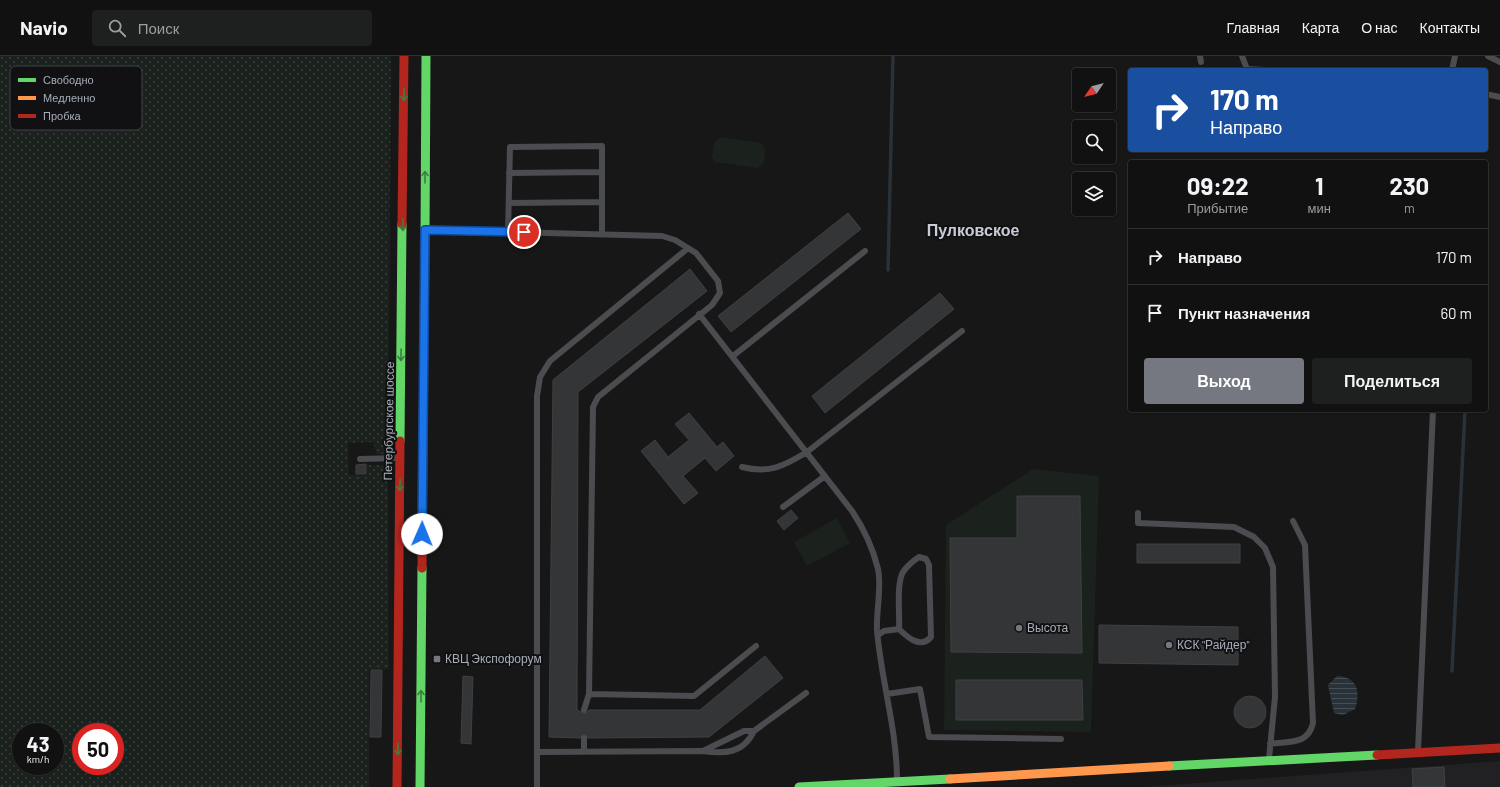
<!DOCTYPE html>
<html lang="ru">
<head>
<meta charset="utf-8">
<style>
  :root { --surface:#111; --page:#1e1f1f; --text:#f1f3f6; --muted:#9c9d9f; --line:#303131; --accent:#757880 }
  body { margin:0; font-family:Barlow,sans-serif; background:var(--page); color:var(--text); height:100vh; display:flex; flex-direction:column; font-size:15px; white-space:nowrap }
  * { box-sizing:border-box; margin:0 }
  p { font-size:13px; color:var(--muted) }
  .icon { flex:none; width:22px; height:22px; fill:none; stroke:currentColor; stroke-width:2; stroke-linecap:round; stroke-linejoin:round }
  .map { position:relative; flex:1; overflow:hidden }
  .details { position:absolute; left:1128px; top:104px; width:360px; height:252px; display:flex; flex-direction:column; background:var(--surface); border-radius:4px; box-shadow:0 1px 3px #0004,0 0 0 1px var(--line) }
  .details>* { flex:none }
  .top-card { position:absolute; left:1128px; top:12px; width:360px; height:84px; border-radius:4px; box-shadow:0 1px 3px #0004,0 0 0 1px var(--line); background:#1a4fa0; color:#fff; overflow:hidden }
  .needle { width:26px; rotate:235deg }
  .tools { position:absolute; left:1072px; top:12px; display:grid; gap:8px }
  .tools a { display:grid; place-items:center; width:44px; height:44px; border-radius:4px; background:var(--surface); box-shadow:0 1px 3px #0004,0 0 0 1px var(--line); font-size:20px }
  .speed { position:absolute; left:12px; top:667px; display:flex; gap:8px; font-size:20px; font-weight:700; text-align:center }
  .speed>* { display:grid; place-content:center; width:52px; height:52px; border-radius:50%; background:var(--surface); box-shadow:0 1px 3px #0004,0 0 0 1px var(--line); line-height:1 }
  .speed small { font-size:10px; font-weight:400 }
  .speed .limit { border:6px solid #d22; background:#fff; color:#111 }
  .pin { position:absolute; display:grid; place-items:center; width:34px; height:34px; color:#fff; margin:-17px; border:2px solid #fff; border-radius:50%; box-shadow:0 1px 4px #0007 }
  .me { position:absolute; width:44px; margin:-22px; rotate:1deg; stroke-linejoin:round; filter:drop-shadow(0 0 3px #0008) }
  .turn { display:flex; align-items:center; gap:14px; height:84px; padding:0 16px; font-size:18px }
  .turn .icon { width:52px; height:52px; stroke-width:2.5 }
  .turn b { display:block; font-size:28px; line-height:34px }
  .eta { display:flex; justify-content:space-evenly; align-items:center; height:68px; text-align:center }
  .eta b { font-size:24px; font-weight:700; line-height:28px }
  .cta { display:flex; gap:8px; margin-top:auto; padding:8px 16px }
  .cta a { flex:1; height:46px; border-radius:4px; background:var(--accent); color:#fff; font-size:16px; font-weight:700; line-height:46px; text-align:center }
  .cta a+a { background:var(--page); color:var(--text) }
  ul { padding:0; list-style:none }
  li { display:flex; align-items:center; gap:12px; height:56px; padding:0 16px; border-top:1px solid var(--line) }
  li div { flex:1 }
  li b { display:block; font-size:15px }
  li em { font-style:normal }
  header { display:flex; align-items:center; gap:24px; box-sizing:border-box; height:56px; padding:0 20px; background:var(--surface); border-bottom:1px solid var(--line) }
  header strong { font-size:19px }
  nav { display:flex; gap:22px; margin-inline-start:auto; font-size:14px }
  .search { width:280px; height:36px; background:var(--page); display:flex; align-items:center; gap:10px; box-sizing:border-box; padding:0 14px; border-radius:4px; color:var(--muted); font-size:15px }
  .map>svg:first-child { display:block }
  .built { fill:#212124 }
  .grass { fill:url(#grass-dots); fill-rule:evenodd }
  .pitch { fill:#1b211c }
  .water { fill:url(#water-rules) }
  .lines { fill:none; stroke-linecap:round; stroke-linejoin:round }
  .stream { stroke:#2a3239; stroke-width:3.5 }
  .building { fill:#343537; stroke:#3f4043 }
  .lane { stroke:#4b4c50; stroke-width:6 }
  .fast { stroke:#63d668; stroke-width:9 }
  .slow { stroke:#ff974d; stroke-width:9 }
  .jam { stroke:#b3261e; stroke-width:9 }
  .oneway { stroke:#3e7d42 }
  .route-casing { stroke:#114b97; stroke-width:10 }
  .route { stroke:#1a73e8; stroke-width:7 }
  .poi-dot { fill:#757880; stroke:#111113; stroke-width:1.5 }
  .labels { text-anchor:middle; stroke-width:4; stroke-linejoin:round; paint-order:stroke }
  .street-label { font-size:12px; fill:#a8adb8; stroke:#111113 }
  .poi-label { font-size:12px; fill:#a8adb8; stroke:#111113; text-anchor:start }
  .district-label { font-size:16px; font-weight:bold; fill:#c9ccd4; stroke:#111113 }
  .key { fill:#111113; stroke:#3e4045; stroke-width:1 }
  .key-label { font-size:11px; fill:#a8adb8 }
</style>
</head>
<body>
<header>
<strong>Navio</strong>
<div class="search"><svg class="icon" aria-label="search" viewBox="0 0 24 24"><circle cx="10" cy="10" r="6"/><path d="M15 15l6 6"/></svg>Поиск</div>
<nav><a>Главная</a><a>Карта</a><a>О нас</a><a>Контакты</a></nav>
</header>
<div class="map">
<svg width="1500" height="731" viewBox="0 0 1500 731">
  <defs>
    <pattern id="grass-dots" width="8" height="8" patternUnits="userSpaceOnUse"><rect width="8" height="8" fill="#1b211c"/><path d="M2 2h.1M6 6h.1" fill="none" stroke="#393f3b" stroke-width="1.8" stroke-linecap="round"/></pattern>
    <pattern id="water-rules" width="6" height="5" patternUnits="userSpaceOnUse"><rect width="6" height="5" fill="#2a3239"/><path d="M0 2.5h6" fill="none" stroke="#464d54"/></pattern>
  </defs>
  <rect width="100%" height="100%" fill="#171717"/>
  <path class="built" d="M1500,705V731H1142Z"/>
  <path class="grass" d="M0,0H391L388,398H377L373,386L348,387L349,419H367V409H388L389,613H369V731H0ZM21,676H55V710H21ZM81,676H115V710H81Z"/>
  <path class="pitch" d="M721,81L761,87L765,92L764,107L757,112L715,106L712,101L714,87Z
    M1033,413L1099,420L1091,676L944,674L946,469Z
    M837,462L850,487L807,510L794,486Z"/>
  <path class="water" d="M1337,620C1357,621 1361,635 1355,653L1343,659L1334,657L1328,629Z"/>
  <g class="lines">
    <path class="stream" d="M888,214L893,0
      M1452,615L1465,354"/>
  </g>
  <path class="building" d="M848,157L861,173L731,276L718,260Z
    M690,213L707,235L578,336L577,654L585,658L589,654H700L765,600L783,622L709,681L588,682L584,678L580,682L549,681L553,324Z
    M940,237L954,253L825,357L812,340Z
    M689,357L717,391L723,386L734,400L716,415L705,402L683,420L698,437L684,448L641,395L655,384L668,401L689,384L675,368Z
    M366,408V418H356V409Z
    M1017,440H1080L1082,597L951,596L950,482H1017Z
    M791,454L798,462L784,474L777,465Z
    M1137,488H1240V507H1137Z
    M1099,569L1238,571V609L1099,607Z
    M371,614H382L381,681H370Z
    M463,620L473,621L471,688L461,687Z
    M956,624H1082L1083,664H956Z
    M1234 656a16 16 0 1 1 32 0a16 16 0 1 1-32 0Z
    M1444,711L1445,731H1413L1412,713Z"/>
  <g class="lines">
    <path class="lane" d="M1200,0L1201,6
      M1242,0L1247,13L1265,14
      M1488,0L1500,6
      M1452,14L1455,0
      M1486,38L1500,41
      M509,117L602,116
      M509,147L602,146
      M426,174L662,180L675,184L696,197L718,225L720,237L712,249L598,341L593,351L589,638L694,640L756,590
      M508,176L510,91L602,90V178
      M699,258L852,455C864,473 873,492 878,513C882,531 876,555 877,574C881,624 897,673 897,724
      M733,300L865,195
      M360,403L399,402
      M742,411C769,418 784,410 807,396L962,275
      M783,451L825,420
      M1138,457V467L1234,471L1254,481L1265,492L1273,511L1275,641L1269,703
      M878,579L884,575L899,573C908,582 921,593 931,581L929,509L926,503L919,501C913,505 907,510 903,516C896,528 900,559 899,573
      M887,638L920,633L929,681L1061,683
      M584,654L589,638
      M584,682V695
      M1270,688C1290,685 1308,689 1313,667L1305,489L1293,465
      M703,695L744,675H754L806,637
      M1418,695L1433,354
      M538,696L702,695C724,698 743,698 754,675
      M537,731V340L540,321L550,305L687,193"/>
    <path class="fast" d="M425,182L426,0
      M400,385L402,168
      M1169,710L1377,699
      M420,731L422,512
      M799,731L950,723"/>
    <path class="slow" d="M950,723L1169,710"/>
    <path class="jam" d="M402,168L404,0
      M422,512L425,182
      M1377,699L1500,692
      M397,731L400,385"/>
  </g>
  <defs><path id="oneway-shaft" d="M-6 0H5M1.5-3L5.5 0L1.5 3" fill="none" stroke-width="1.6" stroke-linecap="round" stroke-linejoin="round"/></defs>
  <g class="oneway">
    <use href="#oneway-shaft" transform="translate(404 39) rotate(91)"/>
    <use href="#oneway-shaft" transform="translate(425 121) rotate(-90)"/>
    <use href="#oneway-shaft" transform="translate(403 169) rotate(91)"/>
    <use href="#oneway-shaft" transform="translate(401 299) rotate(91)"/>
    <use href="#oneway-shaft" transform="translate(400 429) rotate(91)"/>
    <use href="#oneway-shaft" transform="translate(421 640) rotate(-90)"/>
    <use href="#oneway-shaft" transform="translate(398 693) rotate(91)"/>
  </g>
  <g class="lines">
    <g class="route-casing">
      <path id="route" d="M422,478L425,174L524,176"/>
    </g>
    <use href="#route" class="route"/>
  </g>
  <g class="poi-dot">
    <circle cx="1019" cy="572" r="4"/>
    <circle cx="1169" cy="589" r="4"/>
    <rect x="433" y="599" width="8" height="8" rx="2"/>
  </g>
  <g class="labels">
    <g class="street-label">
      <text transform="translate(389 365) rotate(-89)" y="4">Петербургское шоссе</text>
    </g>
    <g class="poi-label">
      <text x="1027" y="576">Высота</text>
      <text x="1177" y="593">КСК "Райдер"</text>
      <text x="445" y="607">КВЦ Экспофорум</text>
    </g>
    <g class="district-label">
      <text x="973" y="180">Пулковское</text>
    </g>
  </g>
  <rect x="10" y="10" width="132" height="64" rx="6" class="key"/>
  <rect x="18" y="22" width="18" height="4" fill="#63d668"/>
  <rect x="18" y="40" width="18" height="4" fill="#ff974d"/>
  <rect x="18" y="58" width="18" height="4" fill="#b3261e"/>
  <g class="key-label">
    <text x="43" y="28">Свободно</text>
    <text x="43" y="46">Медленно</text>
    <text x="43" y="64">Пробка</text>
  </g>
</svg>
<div class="tools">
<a><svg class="needle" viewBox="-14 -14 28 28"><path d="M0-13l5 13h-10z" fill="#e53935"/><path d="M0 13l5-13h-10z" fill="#9c9d9f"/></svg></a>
<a><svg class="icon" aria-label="search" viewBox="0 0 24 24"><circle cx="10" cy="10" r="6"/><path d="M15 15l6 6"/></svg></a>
<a><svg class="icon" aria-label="layers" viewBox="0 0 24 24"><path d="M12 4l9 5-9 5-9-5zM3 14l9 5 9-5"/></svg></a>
</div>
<div class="speed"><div>43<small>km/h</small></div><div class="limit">50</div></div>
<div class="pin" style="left:524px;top:176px;background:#d93025"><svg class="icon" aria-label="arrive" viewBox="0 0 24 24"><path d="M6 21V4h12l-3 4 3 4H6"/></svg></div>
<svg class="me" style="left:422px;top:478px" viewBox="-20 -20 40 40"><circle r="19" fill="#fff"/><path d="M0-13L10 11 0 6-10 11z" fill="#1a73e8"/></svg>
<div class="top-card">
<div class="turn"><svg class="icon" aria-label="right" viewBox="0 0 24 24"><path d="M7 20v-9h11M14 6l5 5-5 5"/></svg><div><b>170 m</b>Направо</div></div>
</div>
<section class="details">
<div class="eta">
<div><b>09:22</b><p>Прибытие</p></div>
<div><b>1</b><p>мин</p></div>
<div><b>230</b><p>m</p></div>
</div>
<ul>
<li><svg class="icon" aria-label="right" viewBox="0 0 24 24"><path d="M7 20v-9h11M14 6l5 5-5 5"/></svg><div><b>Направо</b></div><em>170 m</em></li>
<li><svg class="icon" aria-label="arrive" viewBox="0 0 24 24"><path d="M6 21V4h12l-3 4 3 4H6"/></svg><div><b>Пункт назначения</b></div><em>60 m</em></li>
</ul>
<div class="cta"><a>Выход</a><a>Поделиться</a></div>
</section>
</div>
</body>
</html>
